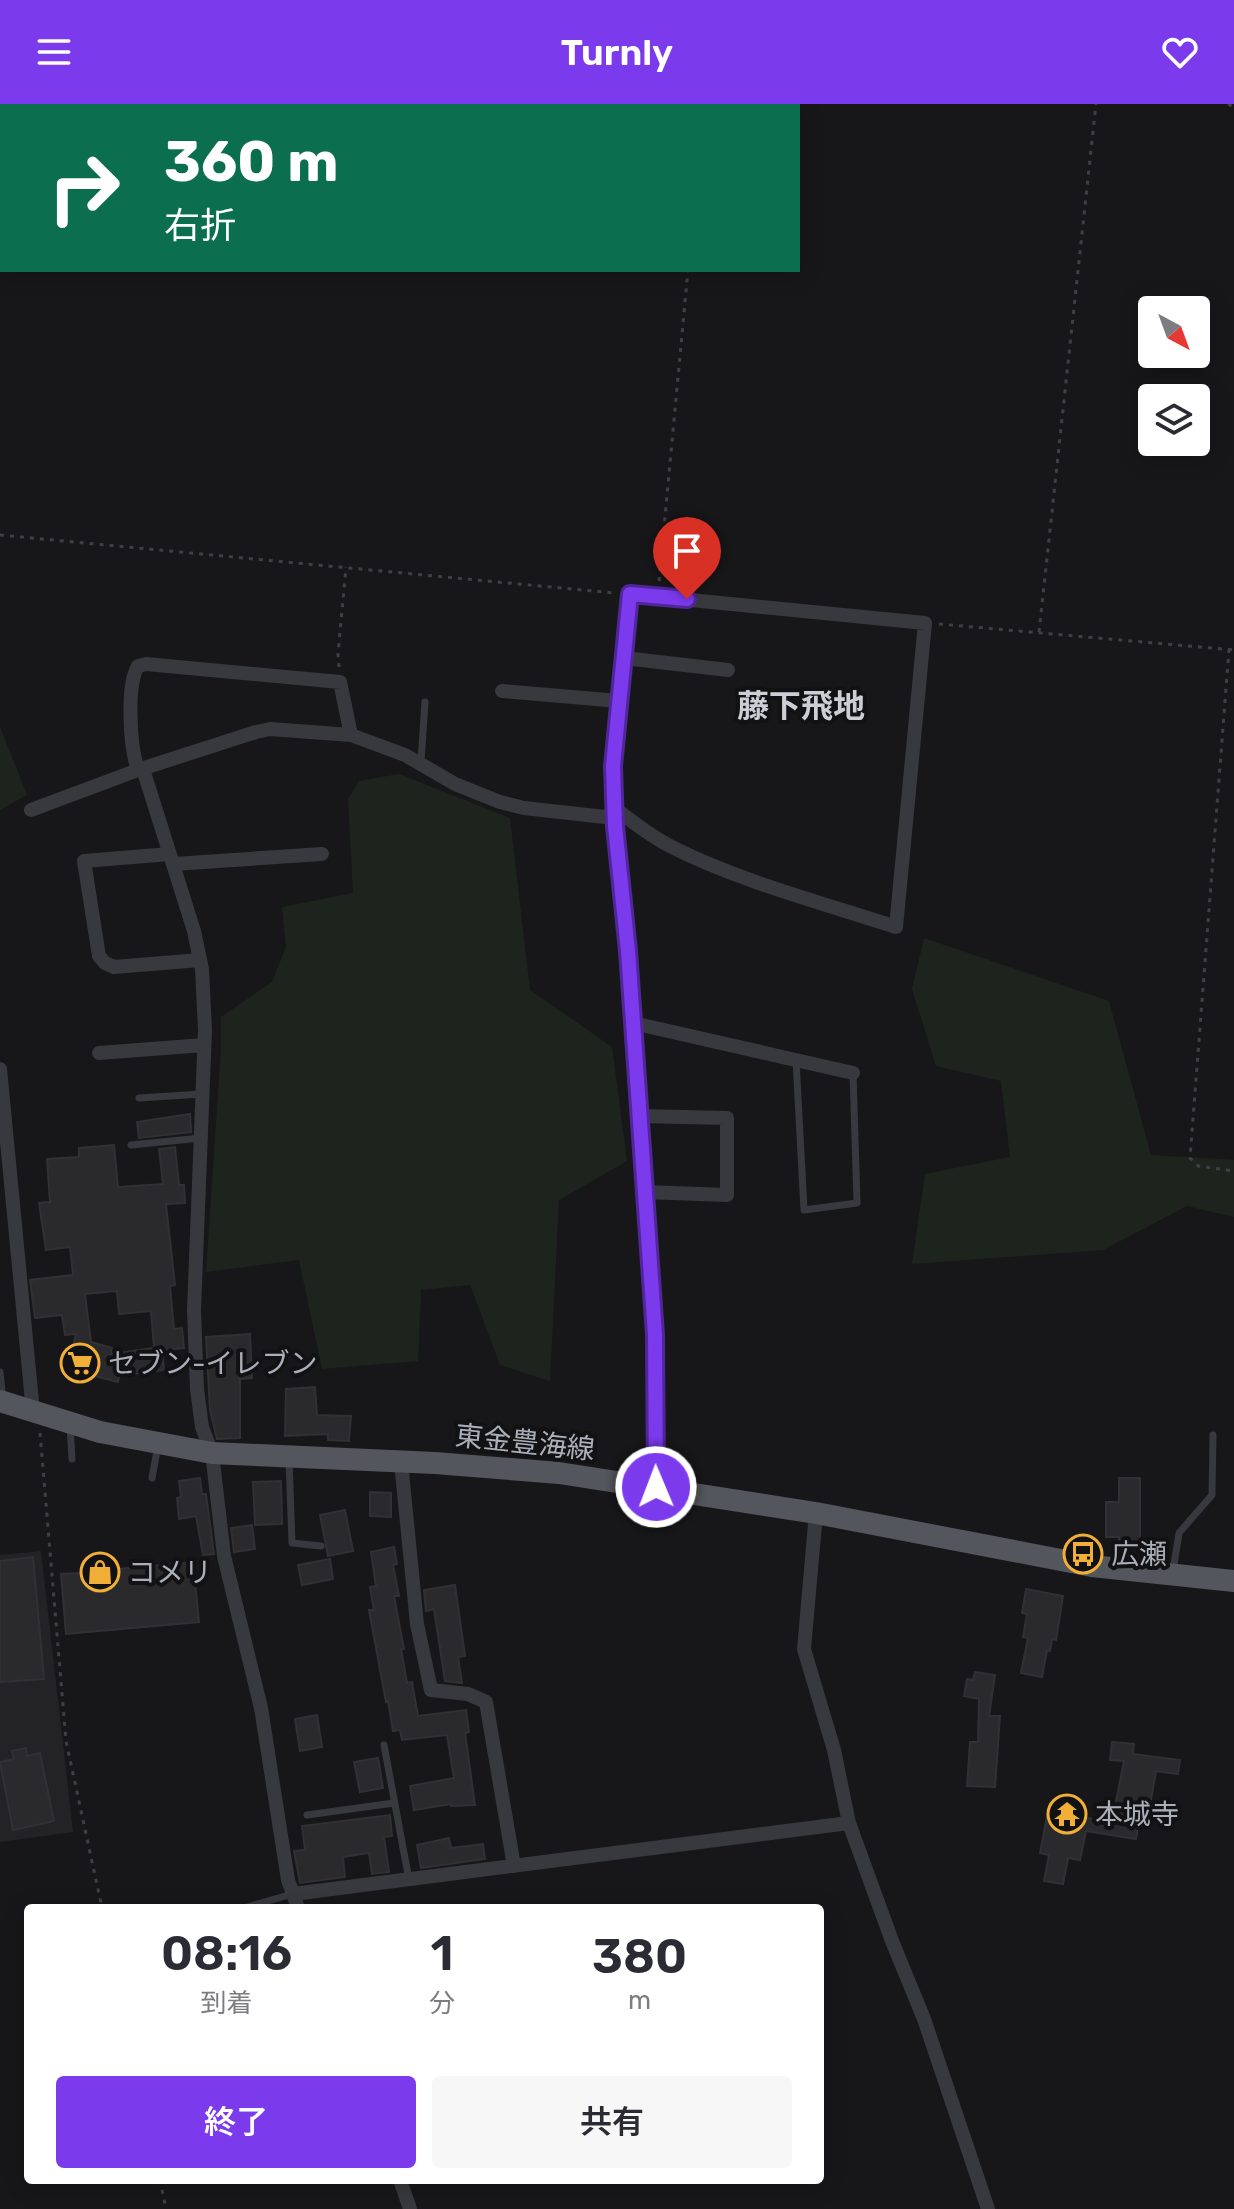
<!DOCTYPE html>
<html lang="ja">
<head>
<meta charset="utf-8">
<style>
  :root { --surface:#fff; --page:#f7f7f7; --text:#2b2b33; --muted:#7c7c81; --accent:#7c3aed }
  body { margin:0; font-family:Rubik,"Noto Sans JP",sans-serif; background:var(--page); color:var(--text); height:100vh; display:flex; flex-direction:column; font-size:30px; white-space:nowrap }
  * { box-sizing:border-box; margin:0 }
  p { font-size:26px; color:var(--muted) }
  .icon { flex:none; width:44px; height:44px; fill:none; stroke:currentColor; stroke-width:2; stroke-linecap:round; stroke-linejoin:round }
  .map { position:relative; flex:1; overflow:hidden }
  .panel { position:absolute; left:24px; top:1800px; width:800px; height:280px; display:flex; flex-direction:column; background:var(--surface); border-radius:8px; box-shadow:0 4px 20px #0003 }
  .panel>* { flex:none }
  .banner { position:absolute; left:0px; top:0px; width:800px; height:168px; box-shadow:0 4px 20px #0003; background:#0b6e4f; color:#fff; overflow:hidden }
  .needle { width:52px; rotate:139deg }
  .controls { position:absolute; left:1138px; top:192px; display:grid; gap:16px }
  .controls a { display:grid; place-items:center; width:72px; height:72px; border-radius:8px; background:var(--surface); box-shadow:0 4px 20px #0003; font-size:40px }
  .pin { position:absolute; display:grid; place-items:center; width:68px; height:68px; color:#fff; margin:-82px -34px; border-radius:50% 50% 50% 0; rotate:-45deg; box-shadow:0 0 8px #0007 }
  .pin .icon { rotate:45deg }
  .me { position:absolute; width:88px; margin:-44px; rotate:359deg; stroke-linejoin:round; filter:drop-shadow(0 0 6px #0008) }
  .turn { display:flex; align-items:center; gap:28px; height:168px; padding:0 32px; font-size:36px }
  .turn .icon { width:104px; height:104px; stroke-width:2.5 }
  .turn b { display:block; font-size:56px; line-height:68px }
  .eta { display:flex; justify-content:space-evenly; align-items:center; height:136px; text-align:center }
  .eta b { font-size:48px; font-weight:600; line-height:56px }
  .cta { display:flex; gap:16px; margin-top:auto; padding:16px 32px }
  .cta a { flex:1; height:92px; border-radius:8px; background:var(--accent); color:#fff; font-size:32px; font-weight:600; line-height:92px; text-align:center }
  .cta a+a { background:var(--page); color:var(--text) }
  header { display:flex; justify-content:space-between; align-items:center; height:104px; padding:0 32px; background:var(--accent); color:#fff; font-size:36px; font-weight:600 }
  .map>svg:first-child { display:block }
  .built { fill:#232326 }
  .green { fill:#1d241e }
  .building { fill:#2a2a2d; stroke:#313135; stroke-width:2; fill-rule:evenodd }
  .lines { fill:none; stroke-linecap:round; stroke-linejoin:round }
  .path { stroke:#3e4045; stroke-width:3; stroke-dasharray:4 6; stroke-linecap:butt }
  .service { stroke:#38393e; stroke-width:7 }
  .minor { stroke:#38393e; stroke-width:14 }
  .primary { stroke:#54565d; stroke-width:22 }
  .route-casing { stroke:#51269a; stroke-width:20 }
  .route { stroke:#7c3aed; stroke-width:14 }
  .labels { text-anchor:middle; stroke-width:8; stroke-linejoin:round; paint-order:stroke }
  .poi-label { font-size:28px; fill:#aaafb9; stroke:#121214; text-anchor:start }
  .street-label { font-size:28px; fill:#aaafb9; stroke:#121214 }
  .quarter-label { font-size:32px; font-weight:bold; fill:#cbced5; stroke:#121214 }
</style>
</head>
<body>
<header><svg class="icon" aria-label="menu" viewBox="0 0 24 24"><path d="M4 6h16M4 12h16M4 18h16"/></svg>Turnly<svg class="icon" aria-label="heart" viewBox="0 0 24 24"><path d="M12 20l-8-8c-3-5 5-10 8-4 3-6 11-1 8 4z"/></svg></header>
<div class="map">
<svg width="1234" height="2105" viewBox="0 0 1234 2105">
  <rect width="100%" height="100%" fill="#171719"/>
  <path class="built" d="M41,1447L73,1728L0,1738V1451Z"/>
  <path class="green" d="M0,623L27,691L0,706Z
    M399,670L510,714L530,886L612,943L627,1057L559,1096L550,1277L500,1261L470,1181L421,1186L418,1257L322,1265L299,1156L206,1168L221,945V913L272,878L286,843L282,803L353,789L348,695L359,677Z
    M924,834L1109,897L1151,1051L1234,1056V1113L1187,1102L1103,1146L912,1160L925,1070L1010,1053L1001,977L936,962L912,885Z"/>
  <path class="building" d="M190,1010L191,1028L139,1034L137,1018Z
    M114,1041L118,1083L163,1080L159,1045L175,1043L179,1081H184L185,1099L166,1100L175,1181L170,1182L174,1225L182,1224L184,1244L162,1246L164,1266L119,1272L118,1278L87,1270L88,1266L68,1261L76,1230L65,1231L62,1211L35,1214L30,1176L73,1171L70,1143L46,1146L39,1099L50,1098L47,1055L79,1053V1044ZM117,1187L119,1210L151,1207L154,1244L111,1250L112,1244L91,1238L85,1190Z
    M250,1230L252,1274L240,1275V1334L217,1335L210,1306L206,1233Z
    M315,1283L317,1311L351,1312L349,1337L328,1336V1330L285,1332L286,1285Z
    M200,1374L202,1390H206L214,1450L203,1451L196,1412L179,1415L177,1394L181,1393L179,1377Z
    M1119,1374H1140V1444H1119V1433H1106V1398H1119Z
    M281,1377L282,1420L255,1421L253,1378Z
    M370,1388L391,1389V1413L370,1412Z
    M345,1406L353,1447L328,1452L320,1411Z
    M252,1421L255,1445L234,1448L231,1424Z
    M394,1443L397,1460L393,1461L399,1492H394L404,1545H401L407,1579L412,1578L418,1612L466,1606L469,1628L465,1629L475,1701L451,1702V1700L414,1706L410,1682L454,1674L447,1631L402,1636L400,1626L393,1627L388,1597L386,1598L369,1506H374L370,1483L376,1482L371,1448Z
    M33,1453L44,1575L0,1578V1457Z
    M330,1455L333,1475L302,1481L298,1461Z
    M193,1458L199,1518L66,1530L61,1470L82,1469L86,1462L113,1460L118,1465Z
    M455,1481L465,1552L458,1553L462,1579L445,1577L434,1505L426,1507L424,1486Z
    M1026,1485L1063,1492L1056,1536L1052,1535L1050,1547L1047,1546L1042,1573L1021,1569L1028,1534L1023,1533L1027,1510L1022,1509Z
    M975,1568L995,1571L989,1612H1000L995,1683L967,1682L970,1638H978L979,1595L964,1592L967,1575L973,1576Z
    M317,1611L322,1643L300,1647L295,1615Z
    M1112,1638L1134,1640L1133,1650L1180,1656L1178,1670L1156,1667L1147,1719L1139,1718L1136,1735L1086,1727L1080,1756L1068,1754L1063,1780L1044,1777L1049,1751L1040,1749L1048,1707L1060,1709L1062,1703L1076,1705L1074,1712L1112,1718L1124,1657L1110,1656Z
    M26,1644L27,1652L40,1649L54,1717L13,1726L0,1658L14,1655L12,1647Z
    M378,1654L383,1684L360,1688L354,1658Z
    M390,1711L392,1732L384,1733L389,1768L372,1770L369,1749L343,1753L345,1773L300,1779L294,1747L305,1746L302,1722Z
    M449,1734L451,1744L483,1740L485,1755L421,1764L417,1741Z"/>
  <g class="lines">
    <path class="path" d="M1228,0L1234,3
      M703,2V0
      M0,431L614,489
      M659,477L688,166
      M939,520L1234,546
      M1039,528L1096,0
      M1229,545L1190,1054L1198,1062L1234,1067
      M339,563L338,550L346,463
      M40,1329L66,1637L102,1804
      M160,2076L166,2105"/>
    <path class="service" d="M421,658L425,598
      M796,956L804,1106L857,1099L853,969
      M139,994L202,990
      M131,1041L201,1034
      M0,1268L3,1296
      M70,1321L72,1355
      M289,1355L292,1439L321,1442
      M152,1374L158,1341
      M1173,1467L1179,1429L1212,1391L1213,1331
      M384,1641L409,1776
      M307,1711L394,1699
      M244,1804L292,1790"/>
    <path class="minor" d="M624,554L728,566
      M502,587L619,597
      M143,665L194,827L202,865L205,926L194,1206L197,1285L202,1323L212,1349L224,1452L261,1604L288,1776L298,1804
      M138,666C130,644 126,582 138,562L146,560L340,578L351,631
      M614,704C632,717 650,732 670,742C738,777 823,799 896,823L925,519L630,490L613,662L615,722L628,847L655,1231L656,1383
      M31,706L138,666L256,628L270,625L351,631L405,651L455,680L500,698L524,704L614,714
      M170,750L84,757L99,852L105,859L114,863L200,856
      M174,760L322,750
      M633,919L853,969
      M99,949L204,941
      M0,965L33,1308
      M640,1012L727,1014V1091L645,1088
      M401,1358L417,1520L431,1586L468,1590L486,1598L514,1762
      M816,1409L804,1545L834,1646L849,1719L892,1837L924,1915L988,2105
      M293,1790L849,1719
      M400,2076L410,2105"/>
    <path class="primary" d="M0,1297L100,1328L212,1349L435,1359L559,1369L816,1409L1092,1462L1234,1477"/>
  </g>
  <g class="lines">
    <g class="route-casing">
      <path id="route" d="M656,1383L655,1231L628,847L615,722L613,662L630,490L687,495"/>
    </g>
    <use href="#route" class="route"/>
  </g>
  <defs>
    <g id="supermarket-ring" transform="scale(2)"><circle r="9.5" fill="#121214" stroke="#f1af38" stroke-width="1.5"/><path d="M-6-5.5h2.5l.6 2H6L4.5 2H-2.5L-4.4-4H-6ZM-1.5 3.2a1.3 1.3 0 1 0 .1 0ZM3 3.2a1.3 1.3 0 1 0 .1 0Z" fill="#f1af38"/></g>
    <g id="bus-ring" transform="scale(2)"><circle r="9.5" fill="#121214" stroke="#f1af38" stroke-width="1.5"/><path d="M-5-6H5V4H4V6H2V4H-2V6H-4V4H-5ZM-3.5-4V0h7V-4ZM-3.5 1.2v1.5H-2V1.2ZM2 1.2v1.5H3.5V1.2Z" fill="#f1af38"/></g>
    <g id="shop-ring" transform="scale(2)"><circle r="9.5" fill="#121214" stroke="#f1af38" stroke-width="1.5"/><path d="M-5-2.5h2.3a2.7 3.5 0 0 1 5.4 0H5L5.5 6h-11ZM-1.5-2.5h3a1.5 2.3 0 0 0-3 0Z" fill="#f1af38"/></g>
    <g id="temple-ring" transform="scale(2)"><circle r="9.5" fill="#121214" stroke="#f1af38" stroke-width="1.5"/><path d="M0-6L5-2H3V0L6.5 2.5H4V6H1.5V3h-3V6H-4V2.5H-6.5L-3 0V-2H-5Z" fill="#f1af38"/></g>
  </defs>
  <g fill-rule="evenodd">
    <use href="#supermarket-ring" x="80" y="1259"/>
    <use href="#bus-ring" x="1083" y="1450"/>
    <use href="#shop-ring" x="100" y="1468"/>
    <use href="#temple-ring" x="1067" y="1710"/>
  </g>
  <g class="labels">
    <g class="poi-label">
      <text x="108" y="1269">セブン-イレブン</text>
      <text x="1111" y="1460">広瀬</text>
      <text x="128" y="1478">コメリ</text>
      <text x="1095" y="1720">本城寺</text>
    </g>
    <g class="street-label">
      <text transform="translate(525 1338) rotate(6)" y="10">東金豊海線</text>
    </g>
    <g class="quarter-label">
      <text x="801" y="613">藤下飛地</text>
    </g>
  </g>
</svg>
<div class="controls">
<a><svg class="needle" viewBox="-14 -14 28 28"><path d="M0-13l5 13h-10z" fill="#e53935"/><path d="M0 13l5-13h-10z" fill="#7c7c81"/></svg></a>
<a><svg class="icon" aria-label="layers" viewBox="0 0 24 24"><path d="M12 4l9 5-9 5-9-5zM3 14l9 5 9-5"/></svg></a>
</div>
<div class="pin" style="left:687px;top:495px;background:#d93025"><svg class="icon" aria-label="arrive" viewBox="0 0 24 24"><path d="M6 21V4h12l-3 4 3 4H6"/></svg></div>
<svg class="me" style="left:656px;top:1383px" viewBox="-20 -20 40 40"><circle r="17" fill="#7c3aed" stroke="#fff" stroke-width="3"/><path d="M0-11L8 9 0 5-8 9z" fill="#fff"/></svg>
<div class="banner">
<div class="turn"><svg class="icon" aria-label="right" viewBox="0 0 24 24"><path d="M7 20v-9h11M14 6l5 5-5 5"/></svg><div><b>360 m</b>右折</div></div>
</div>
<section class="panel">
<div class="eta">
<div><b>08:16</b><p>到着</p></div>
<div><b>1</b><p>分</p></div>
<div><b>380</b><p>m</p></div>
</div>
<div class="cta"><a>終了</a><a>共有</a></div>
</section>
</div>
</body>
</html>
